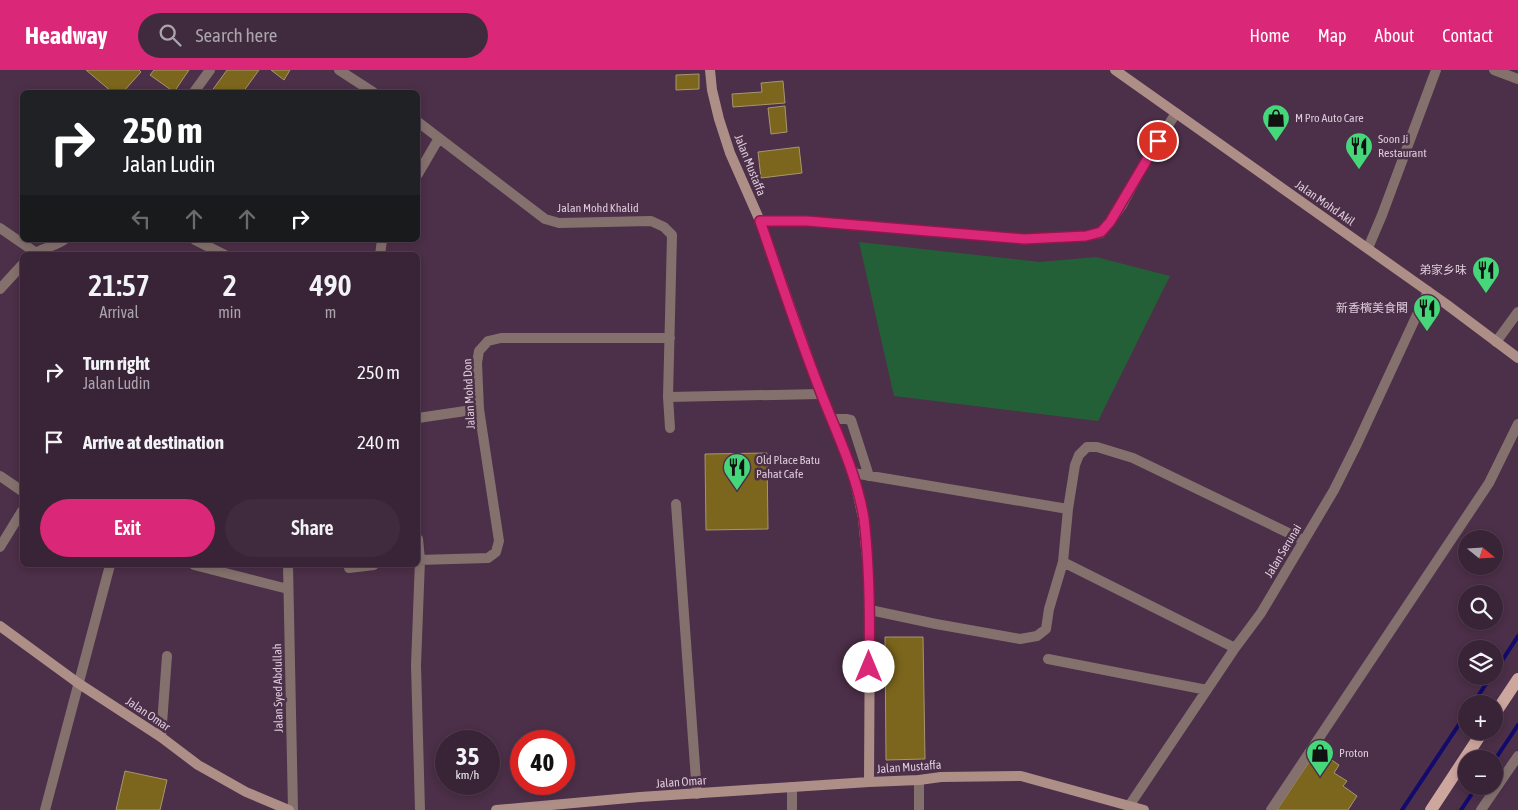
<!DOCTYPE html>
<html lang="en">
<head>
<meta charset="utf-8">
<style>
  :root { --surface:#392336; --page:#402b3e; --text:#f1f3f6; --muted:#aba4ad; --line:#534051; --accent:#db2777 }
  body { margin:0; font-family:"Asap Condensed","Noto Sans SC",sans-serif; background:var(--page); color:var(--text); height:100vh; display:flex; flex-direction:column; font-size:19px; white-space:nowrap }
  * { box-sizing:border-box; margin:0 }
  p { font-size:16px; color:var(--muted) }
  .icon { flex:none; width:28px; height:28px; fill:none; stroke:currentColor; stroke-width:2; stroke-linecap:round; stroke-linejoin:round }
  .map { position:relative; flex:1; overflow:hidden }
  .sheet { position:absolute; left:20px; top:182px; width:400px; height:315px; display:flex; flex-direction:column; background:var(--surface); border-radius:8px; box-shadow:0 2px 8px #0003,0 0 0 1px var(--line) }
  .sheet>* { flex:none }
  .top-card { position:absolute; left:20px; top:20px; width:400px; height:152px; border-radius:8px; box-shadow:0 2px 8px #0003,0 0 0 1px var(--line); background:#202124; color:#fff; overflow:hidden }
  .needle { width:32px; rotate:108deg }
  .buttons { position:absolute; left:1458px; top:460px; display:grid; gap:10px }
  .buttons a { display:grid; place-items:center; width:45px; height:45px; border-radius:50%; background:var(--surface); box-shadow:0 2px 8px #0003,0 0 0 1px var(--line); font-size:25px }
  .speed { position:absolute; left:435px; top:660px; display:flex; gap:10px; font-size:25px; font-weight:700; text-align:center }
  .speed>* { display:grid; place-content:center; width:65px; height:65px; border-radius:50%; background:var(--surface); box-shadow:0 2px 8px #0003,0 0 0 1px var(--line); line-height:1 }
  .speed small { font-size:12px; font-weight:400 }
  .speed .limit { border:8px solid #d22; background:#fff; color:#111 }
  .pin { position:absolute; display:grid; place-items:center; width:42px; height:42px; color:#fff; margin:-21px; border:2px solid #fff; border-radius:50%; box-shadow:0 1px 5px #0007 }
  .me { position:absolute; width:55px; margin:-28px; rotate:0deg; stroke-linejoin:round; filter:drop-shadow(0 0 4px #0008) }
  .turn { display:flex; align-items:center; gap:18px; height:105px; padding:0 20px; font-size:22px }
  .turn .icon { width:65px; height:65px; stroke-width:2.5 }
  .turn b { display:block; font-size:35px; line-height:42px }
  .lanes { display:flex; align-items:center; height:48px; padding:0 20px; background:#0003; justify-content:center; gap:25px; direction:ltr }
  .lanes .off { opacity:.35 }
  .eta { display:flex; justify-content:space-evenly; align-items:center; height:85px; text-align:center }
  .eta b { font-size:30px; font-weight:600; line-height:35px }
  .action { display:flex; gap:10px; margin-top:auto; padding:10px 20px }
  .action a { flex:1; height:58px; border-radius:30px; background:var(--accent); color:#fff; font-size:20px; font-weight:600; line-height:58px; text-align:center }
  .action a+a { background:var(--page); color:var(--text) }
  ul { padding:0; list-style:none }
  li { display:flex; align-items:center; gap:15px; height:70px; padding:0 20px }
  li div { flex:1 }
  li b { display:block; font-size:19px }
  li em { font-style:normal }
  header { display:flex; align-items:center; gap:30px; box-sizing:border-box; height:70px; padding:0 25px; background:var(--accent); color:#fff }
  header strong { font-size:24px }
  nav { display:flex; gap:28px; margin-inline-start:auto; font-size:18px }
  .search { width:350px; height:45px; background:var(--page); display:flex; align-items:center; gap:12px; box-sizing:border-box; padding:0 18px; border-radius:28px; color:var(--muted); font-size:19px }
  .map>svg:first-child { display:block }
  .green { fill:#246037 }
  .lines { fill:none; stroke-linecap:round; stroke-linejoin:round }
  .stream { stroke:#120a6d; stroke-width:4 }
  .building { fill:#7c661d; stroke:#a59770 }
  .street { stroke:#84716d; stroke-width:10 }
  .secondary { stroke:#ad8f88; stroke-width:10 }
  .primary { stroke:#cda69e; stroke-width:12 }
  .route-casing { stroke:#8e194d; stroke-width:12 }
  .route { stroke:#db2777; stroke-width:9 }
  .labels { text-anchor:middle; stroke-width:5; stroke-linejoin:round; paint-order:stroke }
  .poi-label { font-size:12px; fill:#ddcbda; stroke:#4c2f48; text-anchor:start }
  .street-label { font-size:12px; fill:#ddcbda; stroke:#4c2f48 }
</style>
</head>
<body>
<header>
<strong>Headway</strong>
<div class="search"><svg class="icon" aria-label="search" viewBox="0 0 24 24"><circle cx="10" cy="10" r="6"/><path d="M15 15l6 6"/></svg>Search here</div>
<nav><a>Home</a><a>Map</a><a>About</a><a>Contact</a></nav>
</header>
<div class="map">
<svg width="1518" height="740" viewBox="0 0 1518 740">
  <rect width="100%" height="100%" fill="#4c2f48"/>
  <path class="green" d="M859,172L1040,192L1096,187L1170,206L1098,351L894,326Z"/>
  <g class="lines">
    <path class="stream" d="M1494,603L1518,566
      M1473,634L1491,606
      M1494,691L1518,655
      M1402,740L1466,644
      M1461,740L1477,716"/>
  </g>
  <path class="building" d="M86,0H139L141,2L123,22H112Z
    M154,0H189L174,22L150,5Z
    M227,0H259L243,22H211Z
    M271,0H290L284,10Z
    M699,4V19L676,20V5Z
    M783,11L785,33L733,37L732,24L762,22L761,13Z
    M785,36L787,62L771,64L768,38Z
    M799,77L802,103L761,108L758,82Z
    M767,383L768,459L706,460L705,384Z
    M885,567H923L925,689L886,690Z
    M1317,680L1339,695L1334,703L1347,711L1343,716L1357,726L1348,740H1277Z
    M125,701L167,710L160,740H116Z"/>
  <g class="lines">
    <path class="street" d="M339,0L373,22
      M1494,0L1518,9
      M194,22L210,0
      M418,52L545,149L559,153L651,151L664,157L672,165L668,327L670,358
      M418,104L439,68
      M760,151H807L1024,169L1086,166L1101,163L1110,152L1122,135L1149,85L1176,43
      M0,158L35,182
      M195,170L225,185
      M1368,178L1382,145L1436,0
      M33,185C40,178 54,177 64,170
      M380,185L382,170
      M0,219L22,195
      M1496,272L1518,242
      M668,327L821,324
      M418,348L479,339
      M832,349H846L851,350L869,406
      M853,403L1068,439
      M0,406L22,421
      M676,434L697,724
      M418,469L420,490L416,595L420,740
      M0,477L22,441
      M418,490L488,488L496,482L499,471L479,339L477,293L479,281L488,271L501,268H670
      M1063,492L1235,578
      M194,495L288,519
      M288,495L293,740
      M349,498L374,495
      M870,540L936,554L1020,569L1037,566L1046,559L1049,539L1063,492L1068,439L1075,395L1079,385L1087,377H1097L1133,388L1303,470
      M1048,589L1207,620
      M161,667L167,586
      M1129,736L1235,578L1261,543L1334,420L1357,374L1428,221
      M45,740L110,495
      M792,740V717
      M919,740V710
      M1271,740L1489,413L1518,354
      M1481,740L1518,686"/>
    <path class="secondary" d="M710,0L712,20L719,49L730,83L760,151L821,324L853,403L863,448L868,499L870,540L869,712
      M1115,0L1446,234L1518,288
      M0,556L78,613L161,667L198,695L246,722L289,740
      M496,740L640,727L869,712L919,710L941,707L1021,706L1144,740"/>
    <path class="primary" d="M1494,645L1518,609
      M1431,740L1483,661"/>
  </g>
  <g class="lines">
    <g class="route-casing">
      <path id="route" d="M869,597C870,548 870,498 864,449C857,405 837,364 821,323C799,267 780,209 760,151H807L1024,169L1086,166L1101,162L1110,152L1158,71"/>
    </g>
    <use href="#route" class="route"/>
  </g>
  <defs>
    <g id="shop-pin" transform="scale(1.4375)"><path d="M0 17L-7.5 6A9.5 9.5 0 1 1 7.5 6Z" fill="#45d77a" stroke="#4c2f48"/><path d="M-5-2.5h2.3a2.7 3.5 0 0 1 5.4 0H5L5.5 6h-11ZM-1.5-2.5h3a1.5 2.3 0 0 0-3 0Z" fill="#111"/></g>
    <g id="restaurant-pin" transform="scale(1.4375)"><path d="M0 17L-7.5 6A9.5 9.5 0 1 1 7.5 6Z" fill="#45d77a" stroke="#4c2f48"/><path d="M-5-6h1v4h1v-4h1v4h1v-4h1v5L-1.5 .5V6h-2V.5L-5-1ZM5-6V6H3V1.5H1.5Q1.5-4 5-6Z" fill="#111"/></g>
  </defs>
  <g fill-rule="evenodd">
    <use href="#shop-pin" x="1276" y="48"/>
    <use href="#restaurant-pin" x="1359" y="76"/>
    <use href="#restaurant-pin" x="1486" y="200"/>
    <use href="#restaurant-pin" x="1427" y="238"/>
    <use href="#restaurant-pin" x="737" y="397"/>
    <use href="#shop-pin" x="1320" y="683"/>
  </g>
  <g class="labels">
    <g class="poi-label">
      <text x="1295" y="52">M Pro Auto Care</text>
      <text x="1378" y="73">Soon Ji<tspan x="1378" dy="14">Restaurant</tspan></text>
      <text x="1467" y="204" text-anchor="end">弟家乡味</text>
      <text x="1408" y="242" text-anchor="end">新香檳美食閣</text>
      <text x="756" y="394">Old Place Batu<tspan x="756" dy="14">Pahat Cafe</tspan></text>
      <text x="1339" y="687">Proton</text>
    </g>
    <g class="street-label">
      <text transform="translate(750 95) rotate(68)" y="4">Jalan Mustaffa</text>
      <text transform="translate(1325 133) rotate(35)" y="4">Jalan Mohd Akil</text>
      <text x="598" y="142">Jalan Mohd Khalid</text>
      <text transform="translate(469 324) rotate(-93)" y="4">Jalan Mohd Don</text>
      <text transform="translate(1283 481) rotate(-59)" y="4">Jalan Serunai</text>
      <text transform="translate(278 618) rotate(-91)" y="4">Jalan Syed Abdullah</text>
      <text transform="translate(148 644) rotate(34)" y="4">Jalan Omar</text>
      <text transform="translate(909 697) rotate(-4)" y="4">Jalan Mustaffa</text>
      <text transform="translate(681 712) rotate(-4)" y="4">Jalan Omar</text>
    </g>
  </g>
</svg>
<div class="buttons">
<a><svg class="needle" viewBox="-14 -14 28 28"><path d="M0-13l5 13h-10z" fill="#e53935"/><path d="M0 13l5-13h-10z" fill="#aba4ad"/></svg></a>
<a><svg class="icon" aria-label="search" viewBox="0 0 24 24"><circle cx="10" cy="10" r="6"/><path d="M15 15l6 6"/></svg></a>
<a><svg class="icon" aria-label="layers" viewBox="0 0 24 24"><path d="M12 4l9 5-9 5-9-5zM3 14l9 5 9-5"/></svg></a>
<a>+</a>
<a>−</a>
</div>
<div class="speed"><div>35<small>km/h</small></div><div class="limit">40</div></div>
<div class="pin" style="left:1158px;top:71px;background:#d93025"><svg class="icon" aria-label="arrive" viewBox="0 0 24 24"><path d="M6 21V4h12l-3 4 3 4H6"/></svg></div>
<svg class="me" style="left:869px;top:597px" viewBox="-20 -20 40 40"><circle r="19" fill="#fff"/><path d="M0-13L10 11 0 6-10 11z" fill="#db2777"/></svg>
<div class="top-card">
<div class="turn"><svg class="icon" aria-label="right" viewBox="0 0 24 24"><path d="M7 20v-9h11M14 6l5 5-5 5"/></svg><div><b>250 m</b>Jalan Ludin</div></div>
<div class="lanes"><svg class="icon off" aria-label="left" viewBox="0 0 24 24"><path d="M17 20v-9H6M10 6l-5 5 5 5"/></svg><svg class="icon off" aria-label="ahead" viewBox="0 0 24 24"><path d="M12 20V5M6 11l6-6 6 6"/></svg><svg class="icon off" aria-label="ahead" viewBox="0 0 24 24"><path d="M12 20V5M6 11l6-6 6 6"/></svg><svg class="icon" aria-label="right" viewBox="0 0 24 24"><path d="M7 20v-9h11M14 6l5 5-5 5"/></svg></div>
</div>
<section class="sheet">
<div class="eta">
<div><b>21:57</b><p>Arrival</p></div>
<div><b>2</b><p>min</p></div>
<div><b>490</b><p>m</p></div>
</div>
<ul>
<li><svg class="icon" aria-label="right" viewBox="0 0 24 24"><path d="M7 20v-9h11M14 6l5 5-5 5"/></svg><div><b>Turn right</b><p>Jalan Ludin</p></div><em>250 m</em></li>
<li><svg class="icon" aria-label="arrive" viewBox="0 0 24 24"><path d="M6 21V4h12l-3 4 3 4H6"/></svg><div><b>Arrive at destination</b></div><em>240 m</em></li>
</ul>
<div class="action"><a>Exit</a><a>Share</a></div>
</section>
</div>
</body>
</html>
